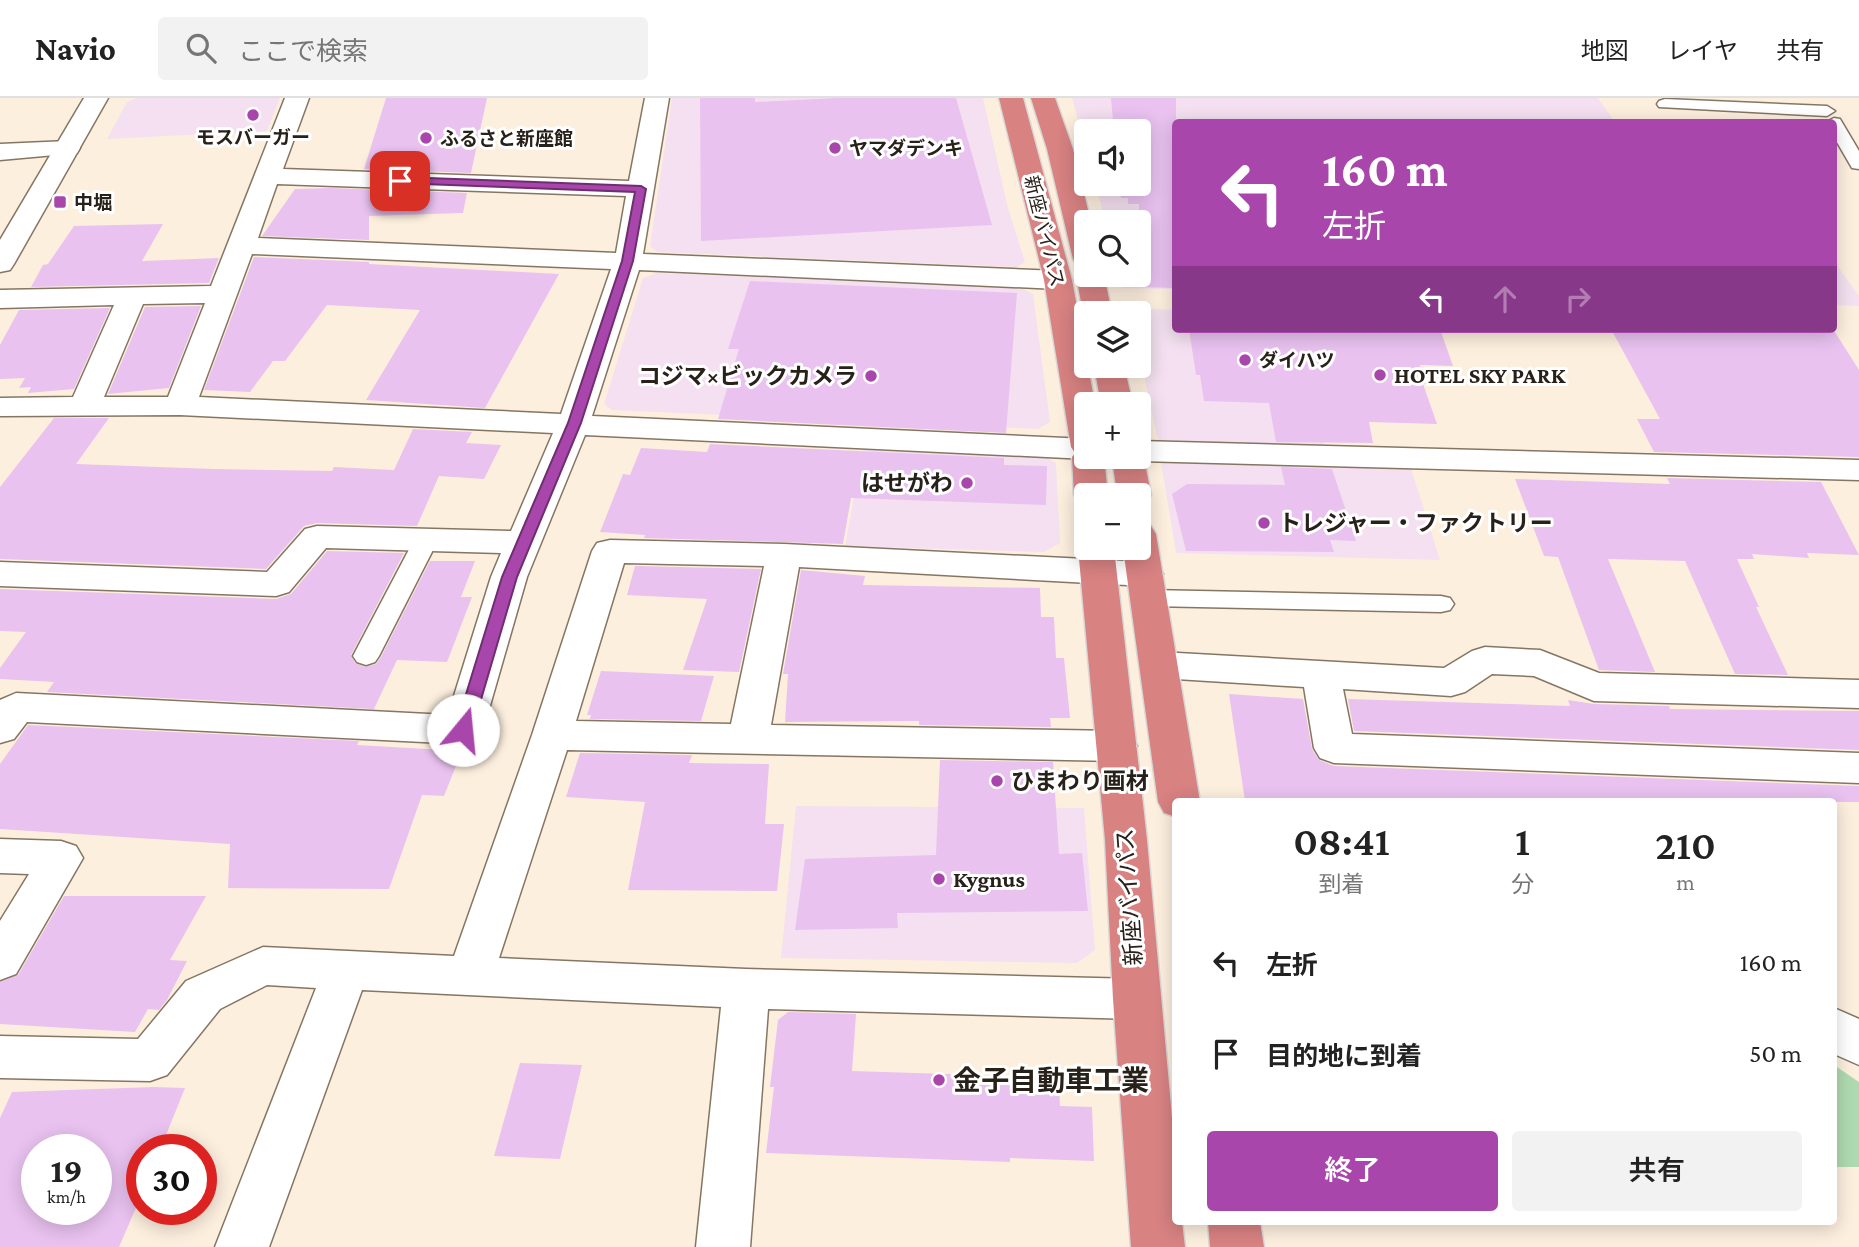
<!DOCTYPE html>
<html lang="ja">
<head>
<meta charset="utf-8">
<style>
  :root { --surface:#fff; --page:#f2f2f2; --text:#222; --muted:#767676; --line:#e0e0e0; --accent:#a946ac }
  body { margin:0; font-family:"Crimson Pro","Noto Sans JP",serif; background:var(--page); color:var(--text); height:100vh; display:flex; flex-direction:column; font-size:26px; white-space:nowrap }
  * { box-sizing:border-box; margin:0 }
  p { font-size:23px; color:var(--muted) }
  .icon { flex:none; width:38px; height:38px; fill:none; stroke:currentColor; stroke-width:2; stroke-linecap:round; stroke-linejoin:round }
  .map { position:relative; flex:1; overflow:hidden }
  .details { position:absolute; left:1172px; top:700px; width:665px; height:427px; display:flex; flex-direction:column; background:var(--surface); border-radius:7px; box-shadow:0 4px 18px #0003 }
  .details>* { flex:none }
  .hud { position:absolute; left:1172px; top:21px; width:665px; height:214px; border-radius:7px; box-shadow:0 4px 18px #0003; background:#a946ac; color:#fff; overflow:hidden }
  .buttons { position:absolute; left:1074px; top:21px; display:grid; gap:14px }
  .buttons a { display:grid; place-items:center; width:77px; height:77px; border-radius:7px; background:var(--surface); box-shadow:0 4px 18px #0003; font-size:35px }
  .speed { position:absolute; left:21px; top:1036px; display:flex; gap:14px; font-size:35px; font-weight:700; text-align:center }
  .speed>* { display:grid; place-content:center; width:91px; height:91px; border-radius:50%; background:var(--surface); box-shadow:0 4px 18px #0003; line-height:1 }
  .speed small { font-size:18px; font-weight:400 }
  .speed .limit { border:10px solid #d22; background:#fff; color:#111 }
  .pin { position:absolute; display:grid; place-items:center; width:60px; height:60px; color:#fff; margin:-30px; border-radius:14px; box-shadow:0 4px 10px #0006 }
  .me { position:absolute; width:77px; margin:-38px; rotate:17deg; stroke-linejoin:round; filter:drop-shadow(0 0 5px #0008) }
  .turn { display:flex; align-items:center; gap:24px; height:147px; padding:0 35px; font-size:32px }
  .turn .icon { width:91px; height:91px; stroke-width:2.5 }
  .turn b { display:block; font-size:49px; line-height:60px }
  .lanes { display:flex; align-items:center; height:66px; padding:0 35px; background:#0003; justify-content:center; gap:35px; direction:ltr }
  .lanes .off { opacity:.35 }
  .eta { display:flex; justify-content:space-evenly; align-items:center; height:119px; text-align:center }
  .eta b { font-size:42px; font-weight:600; line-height:49px }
  .cta { display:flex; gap:14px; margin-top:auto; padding:14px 35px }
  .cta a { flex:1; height:80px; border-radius:7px; background:var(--accent); color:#fff; font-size:28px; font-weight:600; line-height:80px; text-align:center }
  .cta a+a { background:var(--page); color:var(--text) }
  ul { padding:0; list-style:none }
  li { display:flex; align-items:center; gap:21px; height:91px; padding:0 35px }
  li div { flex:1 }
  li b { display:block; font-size:26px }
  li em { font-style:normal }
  header { display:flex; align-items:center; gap:42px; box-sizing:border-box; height:98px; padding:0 35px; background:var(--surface); border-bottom:2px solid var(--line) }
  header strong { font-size:33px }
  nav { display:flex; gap:38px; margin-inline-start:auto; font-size:24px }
  .search { width:490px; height:63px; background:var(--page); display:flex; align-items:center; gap:18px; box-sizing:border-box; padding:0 24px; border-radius:7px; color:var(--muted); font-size:26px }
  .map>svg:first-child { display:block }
  .commercial { fill:#f4e0f0 }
  .green { fill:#afdab1 }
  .building { fill:#e9c2f0; fill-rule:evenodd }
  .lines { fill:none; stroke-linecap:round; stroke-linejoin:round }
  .service-casing { stroke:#857663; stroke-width:3 }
  .minor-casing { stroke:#857663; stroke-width:3 }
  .tertiary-casing { stroke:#857663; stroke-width:3 }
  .trunk-casing { stroke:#d8d7d6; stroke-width:3 }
  .service { fill:#fff; fill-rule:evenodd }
  .minor { fill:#fff; fill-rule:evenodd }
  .tertiary { fill:#fff; fill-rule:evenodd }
  .trunk { fill:#d88282; fill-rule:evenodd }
  .route { fill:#a946ac; stroke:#6e2e70; stroke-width:2 }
  .poi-dot { fill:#a946ac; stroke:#fff; stroke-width:2.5 }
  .labels { text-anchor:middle; stroke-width:6; stroke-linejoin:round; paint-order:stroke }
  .far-poi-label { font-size:19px; font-weight:bold; fill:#28211a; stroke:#fff; text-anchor:start }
  .far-street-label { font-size:19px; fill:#28211a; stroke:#fff }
  .poi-label { font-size:23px; font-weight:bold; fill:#28211a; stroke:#fff; text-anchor:start }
  .street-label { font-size:23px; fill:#28211a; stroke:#fff }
  .near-poi-label { font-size:28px; font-weight:bold; fill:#28211a; stroke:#fff; text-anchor:start }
</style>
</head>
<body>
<header>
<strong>Navio</strong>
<div class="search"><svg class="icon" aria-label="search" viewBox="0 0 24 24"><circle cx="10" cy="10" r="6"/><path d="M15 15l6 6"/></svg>ここで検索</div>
<nav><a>地図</a><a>レイヤ</a><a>共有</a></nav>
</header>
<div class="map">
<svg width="1859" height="1149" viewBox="0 0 1859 1149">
  <rect width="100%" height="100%" fill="#fdefde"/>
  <path class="commercial" d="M136,0H280L267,33L107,41L127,4Z
    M672,0H983L1008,110L1025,164L1017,169L657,154L650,148Z
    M1072,0H1598L1615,24H1176V191L1122,190L1119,177H1139V124H1105L1096,86H1139V33H1087V53Z
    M1834,163L1859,198V208L1834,207Z
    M657,175L1022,190L1033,196L1050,324L1038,331L612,312L604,306L643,180Z
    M1130,210L1176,212V231H1294L1325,349L1158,343L1139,254V215H1131Z
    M863,351L1040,356L1056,365L1060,445L1044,454L845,448Z
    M1160,358L1409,364L1440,462L1176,455Z
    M796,708L1084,710L1095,852L1077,865L781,860Z"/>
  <path class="green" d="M1834,967L1859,984V1069H1834Z"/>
  <path class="building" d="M386,0H487L471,75L364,71Z
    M700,0H755V4L837,0H956L992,127L701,143Z
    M1111,0H1176V190L1144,189L1139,153V106H1128V100H1121L1119,86H1139V33H1114Z
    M331,90L467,95L463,115L369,118V142L262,138L295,91Z
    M163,126L142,163L219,160L209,185L31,189L43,167L48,166L74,128Z
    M254,159L369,164V166L559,176L485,310L366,302L420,212L327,207L285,263H273L250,294L204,292Z
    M750,183L1017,195L1006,335L718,321L739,251H728Z
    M201,208L169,290L108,296L145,209Z
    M110,210L74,291L28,295L31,289L19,290L25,280L0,281V247L19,212Z
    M1189,231H1440L1453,268L1420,267L1426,286H1423L1437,326L1369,324L1373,345L1276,344L1269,305L1204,303L1200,277H1196Z
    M1611,231H1833L1859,272V359L1654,354L1637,321H1660Z
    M54,320H109L76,366L214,371L332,373L334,369L394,372L413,331L472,334L466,345L501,347L484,381L439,378L417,428L317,425L304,428L266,471L0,461V389Z
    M710,346L1004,360V367L1047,368L1046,407L851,400L843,446L644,440L645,437L600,434L623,376L630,377L641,350L707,354Z
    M1281,369L1332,371L1356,443L1330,442L1334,454L1186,453L1172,396L1187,386L1285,387Z
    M1667,380L1821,384L1859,457L1807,455L1809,460L1752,456L1754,461H1737L1759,509H1756L1788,577L1735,576L1685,463L1608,461L1655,574L1599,572L1558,459L1544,458L1515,381L1670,386Z
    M327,453L404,455L351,557L355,565L365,569L376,566L381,559L430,463H475L461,499H472L447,564L397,562L374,611L47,594L54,584L0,581V570L26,534L0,533V491L276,501L291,496Z
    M635,468L761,471L739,574L683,572L707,501L627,497Z
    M801,472L865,478L863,487L1040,490L1041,519H1054L1056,560H1064L1070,620H1050L1051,629L919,627V623L785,624L788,576H783Z
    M601,573L714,578L701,623L590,621L591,617H587Z
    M1229,596L1303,601L1312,651L1319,662L1334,668L1859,688V704L1245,703Z
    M1348,601L1570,608L1568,602L1594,606L1669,608L1670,611L1859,613V652L1354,633Z
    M28,627L359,643L357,647L462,653L444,698L422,697L389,791L228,790L230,746L0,731V666Z
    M580,655L692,657L689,665L769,666L765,726H784L777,793L628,792L645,704L566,699Z
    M940,662L1053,664L1059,756L1082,755L1088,813L897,815L898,830L795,832L805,761L936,757Z
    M64,798H206L170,862L187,863L167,902L159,912L148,911L135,934L0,926V884L18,877Z
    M788,914L856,916L852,973L1010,978V987L1059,989L1060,1008L1092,1009L1094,1063L1010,1060V1064L766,1055L774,989H770L778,922Z
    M520,965L582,967L560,1061L494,1058Z
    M154,989L185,990L160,1052H142V1096L119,1149H0V1020L12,994ZM37,1052H96V1111H37Z"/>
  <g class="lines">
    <g class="service-casing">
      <path id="service" d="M1665,1L1827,8L1835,13L1827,18L1659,9L1657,6L1659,3Z
        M1834,20L1840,21L1859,53V71L1852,70L1834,39V24H1826Z
        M426,434L434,437L438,442L379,558L375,564L366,567L357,564L353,558L414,442L418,437Z
        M1149,492L1441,498L1450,500L1454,506L1450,512L1441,514L1149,508L1140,506L1137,500L1140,494Z"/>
    </g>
    <g class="minor-casing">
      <path id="minor" d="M285,0H309L283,71L629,83L645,0H669L643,156L1058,173L1068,176L1072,182L1068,188L1058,191L639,172L592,318L1087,341V359H1095L1087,361L585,337L527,479L483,632L477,642L463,646L27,624L14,641L0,645V602L16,595L448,617L491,479L501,455L326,450L289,494L276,498L0,488V464L267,474L305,431L317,428L511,433L553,335L180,317L0,318V300L73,299L114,207L0,210V192L211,188ZM277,86L626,98L616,155L258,140ZM252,156L611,171L561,316L199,299ZM205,205L168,299H104L143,206Z
        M68,43L77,45L80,50L77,55L0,62V46Z
        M1139,343L1859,362V382L1139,363L1127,360L1139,359Z
        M610,442L784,446L1145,464L1158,468L1163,476L1158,484L1145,488L799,469L771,627L1117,633L1131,638L1137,648L1131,658L1117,663L567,652L499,860L746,871L1136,881L1153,887L1159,901L1153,915L1136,921L768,911L750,1149H696L721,909L362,892L269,1149H215L316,890L267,887L220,911L167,977L150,983L0,980V938L138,941L186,883L263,849L454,858L532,637L592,453L597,445ZM624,465L764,468L731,626L576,623Z
        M1485,549L1540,552L1599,575L1859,582V610L1594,603L1534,578L1492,576L1465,594L1451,598L1343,591L1352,636L1859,655V685L1334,665L1320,660L1314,650L1304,589L1160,580L1146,576L1141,567L1146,558L1160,554L1444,570L1472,553Z
        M0,741L61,743L76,748L83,760L16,876L0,882V823L29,776L0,775Z
        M1834,910L1859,921V967L1834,956Z"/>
    </g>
    <g class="tertiary-casing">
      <path id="tertiary" d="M84,0H108L14,166L10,172L0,174V142Z"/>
    </g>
    <g class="trunk-casing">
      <path id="trunk" d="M999,0H1023L1072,182L1095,306H1087V359H1104L1108,397H1087V406L1079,404L1074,397L1072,359L1075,355L1071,349L1044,182Z
        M1031,0H1055L1073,51L1091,124H1087V169L1077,167L1073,161L1047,51Z
        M1087,169V177H1104L1112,215H1087V220L1083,215L1076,177L1080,171Z
        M1094,268H1124L1133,306H1101Z
        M1140,352L1144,359L1151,397L1146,404L1139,406V397H1117L1112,359H1139Z
        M1139,425L1151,428L1156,436L1200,704H1176V719L1164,715L1158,704L1123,450H1139Z
        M1087,441V450H1114L1147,742L1176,1064V1124H1182L1185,1149H1131L1113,901L1105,742L1078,450Z
        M1208,1124H1260L1264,1149H1210Z"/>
    </g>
    <use href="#service" class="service"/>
    <use href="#minor" class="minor"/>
    <use href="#tertiary" class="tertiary"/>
    <use href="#trunk" class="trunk"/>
  </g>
  <path class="route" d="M400,79L641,88L646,91L633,163L581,325L517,479L472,632L463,638L455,632L502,479L568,325L622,163L635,94L397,85V80Z"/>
  <g class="poi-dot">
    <circle cx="253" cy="17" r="7"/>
    <circle cx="426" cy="40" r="7"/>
    <circle cx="835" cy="50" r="7"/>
    <rect x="53" y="97" width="14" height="14" rx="3.5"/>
    <circle cx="1245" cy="262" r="7"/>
    <circle cx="1380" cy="277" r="7"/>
    <circle cx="871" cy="278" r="7"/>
    <circle cx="967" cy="385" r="7"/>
    <circle cx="1264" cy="425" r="7"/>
    <circle cx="997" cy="683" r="7"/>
    <circle cx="939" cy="781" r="7"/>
    <circle cx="939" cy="982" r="7"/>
  </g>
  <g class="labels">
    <g class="far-poi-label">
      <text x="253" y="46" text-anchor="middle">モスバーガー</text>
      <text x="440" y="47">ふるさと新座館</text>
      <text x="849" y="57">ヤマダデンキ</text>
      <text x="74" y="111">中堀</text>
      <text x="1259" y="269">ダイハツ</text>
    </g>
    <g class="far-street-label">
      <text transform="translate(1045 133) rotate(76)" y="7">新座バイパス</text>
    </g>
    <g class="poi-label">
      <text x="1394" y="285">HOTEL SKY PARK</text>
      <text x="857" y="286" text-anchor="end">コジマ×ビックカメラ</text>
      <text x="953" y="393" text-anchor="end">はせがわ</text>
      <text x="1278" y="433">トレジャー・ファクトリー</text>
      <text x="1011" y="691">ひまわり画材</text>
      <text x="953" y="789">Kygnus</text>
    </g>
    <g class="street-label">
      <text transform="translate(1129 799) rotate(-94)" y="8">新座バイパス</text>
    </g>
    <g class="near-poi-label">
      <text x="953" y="992">金子自動車工業</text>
    </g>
  </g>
</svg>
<div class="buttons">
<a><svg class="icon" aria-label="sound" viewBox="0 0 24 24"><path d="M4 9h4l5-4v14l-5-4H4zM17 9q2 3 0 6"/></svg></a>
<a><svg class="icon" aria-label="search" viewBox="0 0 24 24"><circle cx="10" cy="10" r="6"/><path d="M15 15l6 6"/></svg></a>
<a><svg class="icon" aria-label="layers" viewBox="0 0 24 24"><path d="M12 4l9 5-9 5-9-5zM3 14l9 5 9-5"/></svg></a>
<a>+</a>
<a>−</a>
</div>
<div class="speed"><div>19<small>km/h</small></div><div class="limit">30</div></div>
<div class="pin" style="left:400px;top:83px;background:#d93025"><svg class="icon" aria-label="arrive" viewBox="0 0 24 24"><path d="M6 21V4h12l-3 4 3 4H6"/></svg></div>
<svg class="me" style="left:463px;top:632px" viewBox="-20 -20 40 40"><circle r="19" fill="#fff"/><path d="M0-13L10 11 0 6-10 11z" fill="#a946ac"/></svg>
<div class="hud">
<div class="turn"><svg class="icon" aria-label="left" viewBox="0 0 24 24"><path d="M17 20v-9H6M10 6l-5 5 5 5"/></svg><div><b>160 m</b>左折</div></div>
<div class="lanes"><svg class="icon" aria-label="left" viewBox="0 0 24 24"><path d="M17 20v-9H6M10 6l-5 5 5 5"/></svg><svg class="icon off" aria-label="ahead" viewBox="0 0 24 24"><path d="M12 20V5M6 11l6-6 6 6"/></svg><svg class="icon off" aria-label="right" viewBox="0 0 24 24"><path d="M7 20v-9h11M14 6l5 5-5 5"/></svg></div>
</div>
<section class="details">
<div class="eta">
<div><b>08:41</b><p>到着</p></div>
<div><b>1</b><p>分</p></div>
<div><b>210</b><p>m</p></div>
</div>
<ul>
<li><svg class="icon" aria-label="left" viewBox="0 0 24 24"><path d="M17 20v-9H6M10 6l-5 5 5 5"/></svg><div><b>左折</b></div><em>160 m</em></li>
<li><svg class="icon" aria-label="arrive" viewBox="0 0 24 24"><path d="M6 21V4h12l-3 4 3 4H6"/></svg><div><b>目的地に到着</b></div><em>50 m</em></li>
</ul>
<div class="cta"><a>終了</a><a>共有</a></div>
</section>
</div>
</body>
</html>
